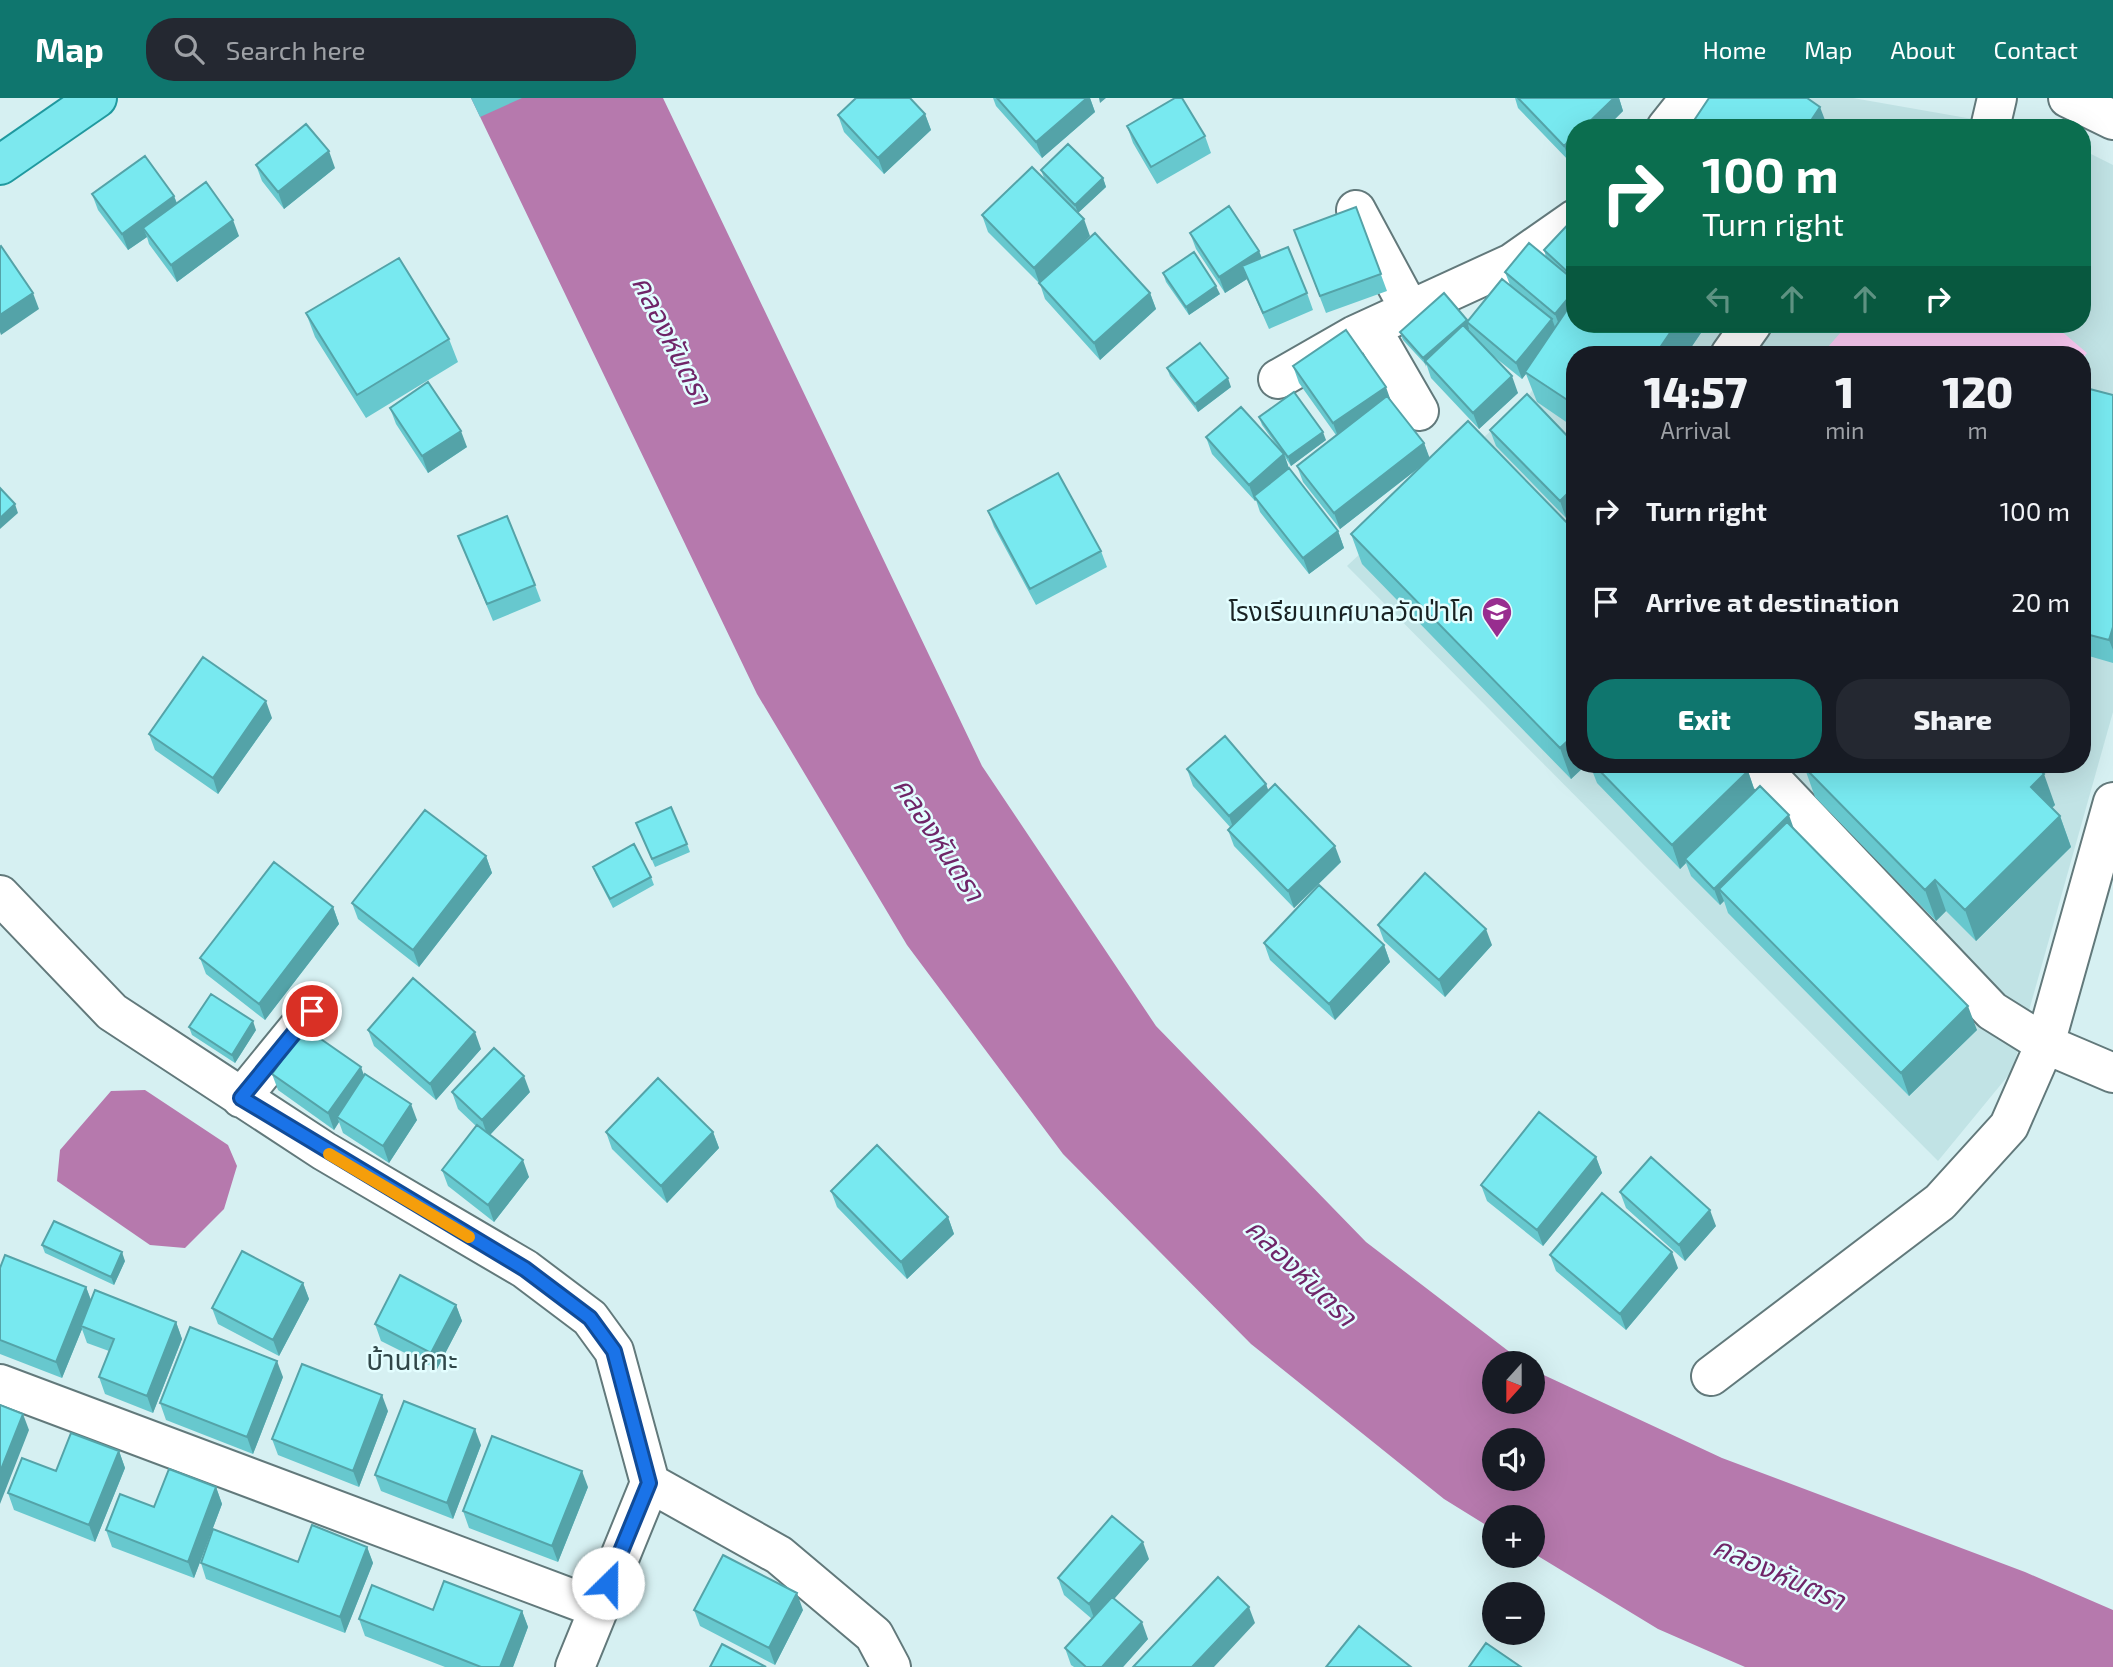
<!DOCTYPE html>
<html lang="en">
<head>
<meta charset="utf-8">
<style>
  :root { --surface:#171b24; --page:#242831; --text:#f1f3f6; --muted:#9ea1a6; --accent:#0f766e }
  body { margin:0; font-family:"Exo 2","Noto Sans Thai",sans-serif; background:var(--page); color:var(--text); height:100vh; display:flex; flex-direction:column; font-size:26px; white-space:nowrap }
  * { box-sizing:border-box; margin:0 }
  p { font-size:23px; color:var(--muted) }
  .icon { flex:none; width:38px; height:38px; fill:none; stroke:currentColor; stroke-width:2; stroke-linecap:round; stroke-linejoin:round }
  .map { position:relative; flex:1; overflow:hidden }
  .drawer { position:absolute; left:1566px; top:248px; width:525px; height:427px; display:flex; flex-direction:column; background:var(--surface); border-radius:28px; box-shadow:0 7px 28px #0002 }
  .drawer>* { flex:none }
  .top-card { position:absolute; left:1566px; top:21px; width:525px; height:214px; border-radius:28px; box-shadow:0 7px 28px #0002; background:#0b6e4f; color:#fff; overflow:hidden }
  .needle { width:46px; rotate:201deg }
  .buttons { position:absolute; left:1482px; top:1253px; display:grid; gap:14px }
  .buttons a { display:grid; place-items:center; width:63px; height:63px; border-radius:50%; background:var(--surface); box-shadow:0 7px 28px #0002; font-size:35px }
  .pin { position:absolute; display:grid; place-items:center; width:60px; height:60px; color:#fff; margin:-30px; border:4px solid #fff; border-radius:50%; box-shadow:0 2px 7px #0007 }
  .me { position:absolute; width:77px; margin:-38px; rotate:23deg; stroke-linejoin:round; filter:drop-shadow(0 0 5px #0008) }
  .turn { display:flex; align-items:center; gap:24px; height:147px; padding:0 21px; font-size:32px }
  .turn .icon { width:91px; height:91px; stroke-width:2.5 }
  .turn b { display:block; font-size:49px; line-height:60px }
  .lanes { display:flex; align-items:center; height:66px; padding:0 21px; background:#0003; justify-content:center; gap:35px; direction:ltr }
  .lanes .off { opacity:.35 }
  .eta { display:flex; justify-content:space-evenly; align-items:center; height:119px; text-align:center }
  .eta b { font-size:42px; font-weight:800; line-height:49px }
  .cta { display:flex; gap:14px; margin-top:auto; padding:14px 21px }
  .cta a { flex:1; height:80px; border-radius:28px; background:var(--accent); color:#fff; font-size:28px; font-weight:800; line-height:80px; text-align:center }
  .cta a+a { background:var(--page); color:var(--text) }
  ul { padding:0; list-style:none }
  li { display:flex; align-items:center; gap:21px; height:91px; padding:0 21px }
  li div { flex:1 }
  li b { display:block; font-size:26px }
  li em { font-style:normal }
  header { display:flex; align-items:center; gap:42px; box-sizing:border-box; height:98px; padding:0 35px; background:var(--accent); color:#fff }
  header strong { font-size:33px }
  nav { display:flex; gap:38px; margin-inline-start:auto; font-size:24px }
  .search { width:490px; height:63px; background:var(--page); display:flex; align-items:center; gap:18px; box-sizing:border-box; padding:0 24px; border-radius:28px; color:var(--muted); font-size:26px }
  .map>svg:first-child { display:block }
  .built { fill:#c1e3e5; fill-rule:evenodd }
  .green { fill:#fccbf4 }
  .water { fill:#b679ad; fill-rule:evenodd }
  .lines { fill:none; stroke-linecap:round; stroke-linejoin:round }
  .minor-casing { stroke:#62797b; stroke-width:42 }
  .major-casing { stroke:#20999f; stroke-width:42 }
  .minor { stroke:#fff; stroke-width:38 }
  .major { stroke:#7ce8ee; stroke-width:38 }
  .wall { fill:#67c8ce }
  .shaded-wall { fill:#54a3a8 }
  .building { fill:#78e9f0; stroke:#54a3a8; stroke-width:2 }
  .route-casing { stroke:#114b97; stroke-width:18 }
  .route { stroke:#1a73e8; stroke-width:12 }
  .slow { stroke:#f59e0b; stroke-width:12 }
  .labels { text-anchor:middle; stroke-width:5; stroke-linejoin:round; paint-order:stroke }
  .poi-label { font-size:26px; fill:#192223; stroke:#e3feff; text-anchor:end }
  .water-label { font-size:28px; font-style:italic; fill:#6f2568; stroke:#e3feff }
  .neighbourhood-label { font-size:28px; fill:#314749; stroke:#e3feff }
</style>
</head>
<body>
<header>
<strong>Map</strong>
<div class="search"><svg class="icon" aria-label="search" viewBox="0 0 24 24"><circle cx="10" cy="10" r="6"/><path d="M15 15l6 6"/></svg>Search here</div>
<nav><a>Home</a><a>Map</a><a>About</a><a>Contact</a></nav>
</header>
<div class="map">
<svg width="2113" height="1569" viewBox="0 0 2113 1569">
  <rect width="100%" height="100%" fill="#d6f0f2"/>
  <path class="built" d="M1722,0H1853L2024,30H1696Z
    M2083,52L2113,67V614L2012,973L1938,1063L1347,468L1529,297L1577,226H2082ZM1575,257H2082V667H1575Z"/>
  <path class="green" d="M1848,226H2053L2087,255L2083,260L2082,257H1821Z"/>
  <path class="water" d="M471,0H663L982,668L1156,928L1366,1144L1524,1265H1494V1304H1533V1272L1722,1360L2025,1474L2113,1512V1569H1745L1658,1531L1533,1455V1419H1494V1432L1444,1401L1251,1246L1063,1056L907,847L757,596ZM1494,1342H1533V1381H1494Z
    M145,992L228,1047L237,1068L224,1111L185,1150L150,1147L57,1083L60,1052L111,993Z"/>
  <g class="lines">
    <g class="minor-casing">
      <path id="minor" d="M2068,0L2113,22
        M1666,30L1690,0
        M1990,30L1997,0
        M1356,112L1411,214
        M1371,230L1419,313
        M1730,257L1752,226
        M1278,281L1355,237L1512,165L1575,121
        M1758,667L1992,913L2045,946L2113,975
        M0,797L112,914L324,1053L525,1171L590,1220L614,1253L650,1385L575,1569
        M241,1000L312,913
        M1711,1278L1940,1104L2009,1028L2045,946L2113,704
        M0,1286L597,1510
        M650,1385L779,1457L874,1537L891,1569"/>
    </g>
    <g class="major-casing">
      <path id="major" d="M0,67L97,0"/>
    </g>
    <use href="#minor" class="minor"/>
    <use href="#major" class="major"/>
  </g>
  <path class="wall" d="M471,0H522L480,19Z
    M993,0H1090L1095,14L1042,60L996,8Z
    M1515,0H1619L1623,13L1606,30H1575V60L1570,64L1518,10Z
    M925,16L931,32L884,76L844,34L838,17Z
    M1127,28L1205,38L1211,55L1157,86L1133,45Z
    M256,67L335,70L284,111L262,83Z
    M1041,72L1103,80L1106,89L1078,115L1044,80Z
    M92,96L174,98L177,105L239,138L177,184L149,146L147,139L128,152L98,112Z
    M1356,109L1387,193L1326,215L1294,132Z
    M982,117L1090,138L1070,157L1150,195L1156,211L1100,262L1045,201L1040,186L988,134Z
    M1575,119V226H1707L1686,257H1575V330L1537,304L1526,276L1522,281L1487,253L1518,295L1479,331L1431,280L1427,268L1403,242L1400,234L1468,224L1510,187L1505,174L1546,159L1544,152Z
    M1190,135L1259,153L1262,160L1307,195L1313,212L1269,231L1247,181L1225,195L1196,151Z
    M1163,175L1220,196L1189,217L1166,184Z
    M306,215L449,241L458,264L366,320L315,239Z
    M1293,268L1391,303L1424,345L1429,360L1575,667H1586L1571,681L1362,466L1351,436L1420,369L1340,431L1303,384L1297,368L1336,337L1299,285Z
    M1167,270L1231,289L1198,314L1170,278Z
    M2082,289L2113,297V565L2082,556Z
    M390,310L467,349L428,375L396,326Z
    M1259,319L1326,342L1291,368L1285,359L1289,371L1338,433L1344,450L1309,476L1260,414L1256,402L1255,403L1212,356L1206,339L1280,352L1262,327Z
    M1490,332L1575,346V411L1566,420L1496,348Z
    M988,413L1101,453L1107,469L1036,507L994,429Z
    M458,438L535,487L541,503L493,523Z
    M272,620L218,696L155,652L149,636Z
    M1590,667L1748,673L1755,693L1794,731L1977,932L1909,998L1728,815L1724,803L1720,807L1691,778L1686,765L1680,771L1597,685Z
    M1803,667H2035L2055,707L2052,710L2060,718L2071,749L1976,843L1946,813L1936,823L1815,699L1804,668Z
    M1187,671L1266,686L1268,692L1341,764L1294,810L1234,748L1228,732L1230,729L1193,688Z
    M636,725L687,746L690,754L655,769Z
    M486,758L492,775L419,869L358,821L352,805Z
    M593,769L651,779L654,787L613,810L596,777Z
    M333,809L339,826L265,922L206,876L200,860Z
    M1378,827L1492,847L1445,899L1384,843Z
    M1264,845L1384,847L1390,864L1335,922L1270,862Z
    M189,929L256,932L235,965L192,937Z
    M368,932L481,951L436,1002L374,948Z
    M272,976L364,978L417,1022L389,1065L343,1035L339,1024L334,1032L278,992Z
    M452,994H530L490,1037L529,1079L494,1124L448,1088L442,1072L476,1028L458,1011Z
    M606,1034H713L719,1050L667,1105L612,1051Z
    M1596,1059L1602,1075L1543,1148L1487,1103L1481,1087Z
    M831,1093L948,1119L954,1136L907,1181L837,1109Z
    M1620,1094L1716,1128L1685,1163L1626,1110Z
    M42,1147L125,1163L114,1187L45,1155Z
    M1550,1157L1678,1170L1626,1232L1556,1173Z
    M0,1170L86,1189L91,1202L176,1224L182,1241L153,1315L105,1296L99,1279L109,1253L87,1245L82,1231L62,1280L0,1256Z
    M303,1185L309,1201L279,1258L218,1226L212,1210Z
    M456,1207L462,1223L437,1271L381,1243L375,1226Z
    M283,1279L253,1356L166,1322L160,1305Z
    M388,1313L359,1389L278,1357L272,1341Z
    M481,1347L453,1421L381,1393L375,1377Z
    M119,1353L125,1370L95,1444L14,1412L8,1395Z
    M216,1389L222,1406L194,1480L112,1449L106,1432L154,1409Z
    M588,1389L558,1464L469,1430L463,1413Z
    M367,1449L373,1465L345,1535L206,1481L201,1465L298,1464Z
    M1149,1461L1114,1500L1148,1541L1123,1569H1074L1071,1567L1065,1550L1092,1521L1064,1497L1058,1480Z
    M433,1512L522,1513L528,1529L513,1569H445L365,1538L359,1521Z
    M694,1512H803L775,1567L700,1528Z"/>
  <path class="shaded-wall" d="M1087,0H1090L1095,14L1042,60L1036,44Z
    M1099,0H1106L1100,5Z
    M1614,0H1619L1623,13L1606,30H1583Z
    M1820,9L1828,30H1806Z
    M925,16L931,32L884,76L878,60Z
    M1575,37V60L1570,64L1564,48Z
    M329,53L335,70L284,111L278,94Z
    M1103,80L1106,89L1078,115L1075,107Z
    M174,98L180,115L143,130L147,139L128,152L122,136Z
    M1084,121L1090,138L1040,187L1034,170Z
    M233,122L239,138L177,184L171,167Z
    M1259,153L1265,169L1242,168L1247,181L1225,195L1219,179Z
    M1575,172V184L1574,185L1571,177Z
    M1216,188L1220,196L1189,217L1186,209Z
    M1575,192V216L1561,232L1555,216Z
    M33,195L39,211L1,237L0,234V217Z
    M1150,195L1156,211L1100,262L1094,245Z
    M1552,221L1558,237L1525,274L1526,276L1522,281L1516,265Z
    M1467,222L1469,231L1428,267L1425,263L1426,269L1423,260Z
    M1676,226H1707L1686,257H1655Z
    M1512,278L1518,295L1479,331L1473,315Z
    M1228,280L1231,289L1198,314L1195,306Z
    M1386,289L1392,306L1339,341L1333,325Z
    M461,333L467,349L428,375L422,358Z
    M1323,334L1326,342L1291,368L1288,359Z
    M1424,345L1430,361L1340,431L1334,415Z
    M1284,356L1290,373L1254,398L1256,402L1255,403L1249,387Z
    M1575,388V411L1566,420L1560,403Z
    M15,406L18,415L0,431V420Z
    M1338,433L1344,450L1309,476L1303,460Z
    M2113,529V552L2109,542Z
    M266,603L272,620L218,696L213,680Z
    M1575,636V667H1586L1571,681L1560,650Z
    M1748,673L1756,697L1685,761L1686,765L1680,771L1672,747Z
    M2044,676L2055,707L2042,719L2031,689Z
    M1266,686L1272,703L1235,735L1229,718Z
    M1789,717L1795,734L1719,791L1724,803L1720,807L1714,791Z
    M2060,718L2071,749L1976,843L1965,812Z
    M1335,748L1341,764L1294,810L1288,793Z
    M486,758L492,775L419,869L413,852Z
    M1935,782L1946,813L1936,823L1925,792Z
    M333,809L339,826L265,922L259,906Z
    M1486,831L1492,847L1445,899L1439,882Z
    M1384,847L1390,864L1335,922L1329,906Z
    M1968,908L1977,932L1909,998L1901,975Z
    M253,923L256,932L235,965L232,957Z
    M475,934L481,951L436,1002L430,986Z
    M361,969L367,985L337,1019L339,1024L334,1032L328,1015Z
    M524,978L530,994L488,1039L482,1022Z
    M411,1006L417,1022L389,1065L383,1048Z
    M713,1034L719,1050L667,1105L661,1088Z
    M1596,1059L1602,1075L1543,1148L1537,1132Z
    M523,1062L529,1079L494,1124L488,1107Z
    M1710,1112L1716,1128L1685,1163L1679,1147Z
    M948,1119L954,1136L907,1181L901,1164Z
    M122,1154L125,1163L114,1187L111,1179Z
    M1672,1154L1678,1170L1626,1232L1620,1216Z
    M303,1185L309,1201L279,1258L273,1242Z
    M86,1189L92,1205L81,1228L82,1231L62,1280L56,1264Z
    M456,1207L462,1223L437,1271L431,1255Z
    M176,1224L182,1241L153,1315L147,1298Z
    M277,1263L283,1279L253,1356L247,1339Z
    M382,1297L388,1313L359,1389L353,1373Z
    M23,1316L29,1332L0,1406V1374Z
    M475,1331L481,1347L453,1421L447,1405Z
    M119,1353L125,1370L95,1444L89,1427Z
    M582,1373L588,1389L558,1464L552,1448Z
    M216,1389L222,1406L194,1480L188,1464Z
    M1143,1444L1149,1461L1095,1523L1089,1506Z
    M367,1449L373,1465L345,1535L340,1519Z
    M797,1495L803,1512L775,1567L769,1550Z
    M1249,1509L1255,1525L1214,1569H1192Z
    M522,1513L528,1529L513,1569H500Z
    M1142,1524L1148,1541L1123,1569H1102Z"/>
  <path class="building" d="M856,0H910L925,16L878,60L838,17Z
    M997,0H1087L1036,44Z
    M1175,0H1182L1205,38L1151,69L1127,28Z
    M1518,0H1614L1583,30H1575V37L1564,48Z
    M1709,0H1807L1820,9L1806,30H1689Z
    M306,26L329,53L278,94L256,67Z
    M1068,46L1103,80L1075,107L1041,72Z
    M145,58L174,98L122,136L92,96Z
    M1032,69L1084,121L1034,170L982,117Z
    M206,84L233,122L171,167L143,130Z
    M1229,108L1259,153L1219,179L1190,135Z
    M1356,109L1381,176L1320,198L1294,132Z
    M1575,119V172L1571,177L1544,152Z
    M1095,135L1150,195L1094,245L1039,185Z
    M1529,145L1575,183V192L1555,216L1505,174Z
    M1,148L33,195L0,217V149Z
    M1288,149L1307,195L1263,215L1242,168Z
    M1194,154L1216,188L1186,209L1163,175Z
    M399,160L449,241L357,297L306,215Z
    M1502,181L1552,221L1516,265L1467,224Z
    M1444,195L1467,222L1423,260L1400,234Z
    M1575,200V226H1676L1655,257H1575V307L1525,274Z
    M1463,227L1512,278L1473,315L1425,263Z
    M1346,232L1386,289L1333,325L1293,268Z
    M1200,245L1228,280L1195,306L1167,270Z
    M428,284L461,333L422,358L390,310Z
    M2082,289L2113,297V529L2109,542L2082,535Z
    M1294,294L1323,334L1288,359L1259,319Z
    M1527,296L1575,346V388L1560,403L1490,332Z
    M1387,298L1424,345L1334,415L1297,368Z
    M1241,309L1284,356L1249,387L1206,339Z
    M1468,323L1575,433V636L1560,650L1351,436Z
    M1289,370L1338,433L1303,460L1254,398Z
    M1058,375L1101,453L1030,491L988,413Z
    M0,390L15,406L0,420Z
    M507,418L535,487L487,506L458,438Z
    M203,559L266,603L213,680L149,636Z
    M1225,638L1266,686L1229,718L1187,671Z
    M1594,667H1742L1748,673L1672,747Z
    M1806,667H2035L2044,676L2031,689L2060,718L1965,812L1935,782L1925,792L1804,669Z
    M1275,686L1335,748L1288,793L1228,732Z
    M1760,688L1789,717L1714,791L1685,761Z
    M671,709L687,746L652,761L636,725Z
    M425,712L486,758L413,852L352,805Z
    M1787,724L1968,908L1901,975L1719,791Z
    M634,746L651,779L610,801L593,769Z
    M274,764L333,809L259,906L200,860Z
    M1425,775L1486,831L1439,882L1378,827Z
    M1319,787L1384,847L1329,906L1264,845Z
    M413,880L475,934L430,986L368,932Z
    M211,896L253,923L232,957L189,929Z
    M305,930L361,969L328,1015L272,976Z
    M494,950L524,978L482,1022L452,994Z
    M365,976L411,1006L383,1048L337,1019Z
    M658,980L713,1034L661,1088L606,1034Z
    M1539,1014L1596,1059L1537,1132L1481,1087Z
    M477,1027L523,1062L488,1107L442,1072Z
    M877,1047L948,1119L901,1164L831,1093Z
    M1651,1059L1710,1112L1679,1147L1620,1094Z
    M1602,1095L1672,1154L1620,1216L1550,1157Z
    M54,1123L122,1154L111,1179L42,1147Z
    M242,1153L303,1185L273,1242L212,1210Z
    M5,1157L86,1189L56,1264L0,1242V1170Z
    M400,1177L456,1207L431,1255L375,1226Z
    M95,1192L176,1224L147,1298L99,1279L114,1241L81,1228Z
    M190,1229L277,1263L247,1339L160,1305Z
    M302,1266L382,1297L353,1373L272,1341Z
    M404,1303L475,1331L447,1405L375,1377Z
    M0,1307L23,1316L0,1374Z
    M71,1335L119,1353L89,1427L8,1395L22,1360L56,1373Z
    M492,1338L582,1373L552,1448L463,1413Z
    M169,1371L216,1389L188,1464L106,1432L120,1396L154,1409Z
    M1112,1418L1143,1444L1089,1506L1058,1480Z
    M312,1427L367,1449L340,1519L201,1465L213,1431L298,1464Z
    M723,1457L797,1495L769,1550L694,1512Z
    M1218,1479L1249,1509L1192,1569H1133Z
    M444,1483L522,1513L500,1569H481L359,1521L372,1487L433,1512Z
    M1112,1499L1142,1524L1102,1569H1086L1065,1550Z
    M1359,1528L1411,1569H1326Z
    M1486,1545L1521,1569H1469Z
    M722,1546L766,1569H710Z"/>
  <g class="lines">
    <g class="route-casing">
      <path id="route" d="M312,913L241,1000L525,1171L590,1220L614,1253L649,1385L608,1485"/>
    </g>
    <use href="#route" class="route"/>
    <path class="slow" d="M329,1056L469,1139"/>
  </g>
  <defs>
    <g id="school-pin" transform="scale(1.575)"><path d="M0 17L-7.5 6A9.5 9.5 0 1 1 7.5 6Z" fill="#982d8f" stroke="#e3feff"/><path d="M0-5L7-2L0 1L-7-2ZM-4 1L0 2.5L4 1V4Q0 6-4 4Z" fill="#fff"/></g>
  </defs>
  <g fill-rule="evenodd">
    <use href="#school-pin" x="1497" y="514"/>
  </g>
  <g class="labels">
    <g class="poi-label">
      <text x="1474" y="523">โรงเรียนเทศบาลวัดป่าโค</text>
    </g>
    <g class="water-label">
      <text transform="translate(672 242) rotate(63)" y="10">คลองหันตรา</text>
      <text transform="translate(939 741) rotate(57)" y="10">คลองหันตรา</text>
      <text transform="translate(1301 1174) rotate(44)" y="10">คลองหันตรา</text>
      <text transform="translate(1779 1475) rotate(24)" y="10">คลองหันตรา</text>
    </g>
    <g class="neighbourhood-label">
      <text x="412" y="1272">บ้านเกาะ</text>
    </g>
  </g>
</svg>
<div class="buttons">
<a><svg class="needle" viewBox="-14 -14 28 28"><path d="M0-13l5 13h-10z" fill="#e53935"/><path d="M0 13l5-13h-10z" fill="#9ea1a6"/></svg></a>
<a><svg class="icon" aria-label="sound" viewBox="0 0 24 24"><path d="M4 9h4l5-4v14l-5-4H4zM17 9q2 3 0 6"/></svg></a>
<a>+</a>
<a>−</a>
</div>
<div class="pin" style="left:312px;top:913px;background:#d93025"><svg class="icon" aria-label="arrive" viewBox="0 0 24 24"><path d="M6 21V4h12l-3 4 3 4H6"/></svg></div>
<svg class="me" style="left:608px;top:1485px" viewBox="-20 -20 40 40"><circle r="19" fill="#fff"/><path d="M0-13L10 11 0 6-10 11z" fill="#1a73e8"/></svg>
<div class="top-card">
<div class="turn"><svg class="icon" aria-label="right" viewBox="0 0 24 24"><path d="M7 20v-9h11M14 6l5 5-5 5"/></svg><div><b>100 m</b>Turn right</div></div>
<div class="lanes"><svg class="icon off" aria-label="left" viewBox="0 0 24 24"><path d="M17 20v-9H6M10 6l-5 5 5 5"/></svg><svg class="icon off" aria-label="ahead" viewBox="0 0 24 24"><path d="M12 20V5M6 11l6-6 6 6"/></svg><svg class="icon off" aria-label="ahead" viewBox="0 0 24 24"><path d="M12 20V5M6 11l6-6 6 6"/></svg><svg class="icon" aria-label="right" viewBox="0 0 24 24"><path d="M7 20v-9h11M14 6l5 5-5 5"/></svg></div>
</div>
<section class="drawer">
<div class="eta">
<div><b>14:57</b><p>Arrival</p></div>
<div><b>1</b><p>min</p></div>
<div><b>120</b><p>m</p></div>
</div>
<ul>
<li><svg class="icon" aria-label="right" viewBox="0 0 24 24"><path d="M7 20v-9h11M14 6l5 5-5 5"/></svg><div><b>Turn right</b></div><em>100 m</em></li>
<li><svg class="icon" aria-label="arrive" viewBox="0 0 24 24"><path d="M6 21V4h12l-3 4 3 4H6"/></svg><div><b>Arrive at destination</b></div><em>20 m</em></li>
</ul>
<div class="cta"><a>Exit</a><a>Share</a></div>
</section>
</div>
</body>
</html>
